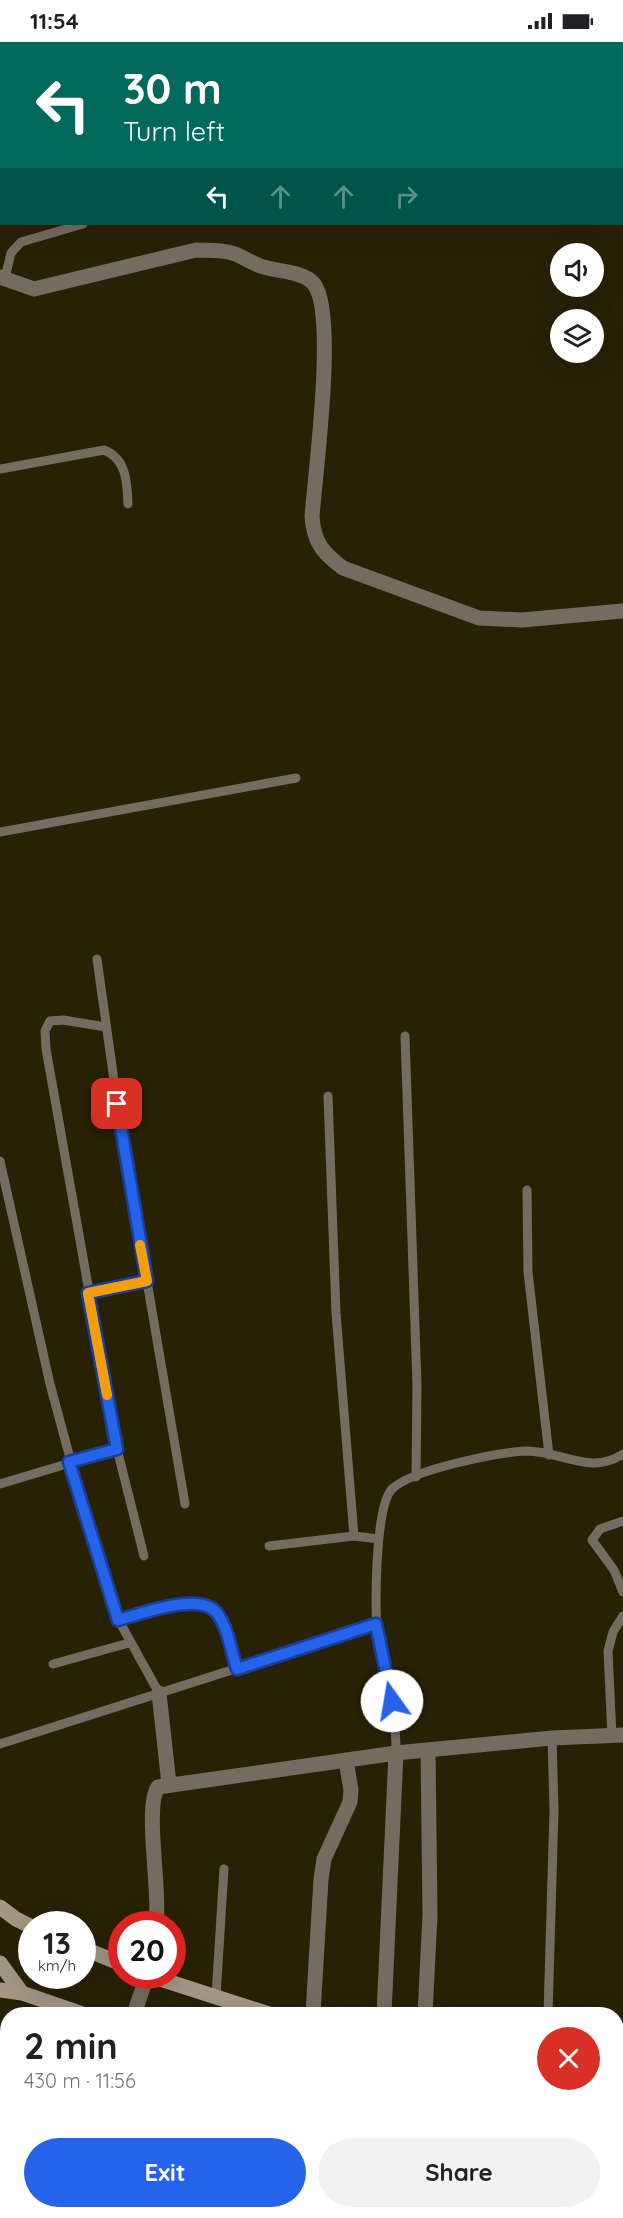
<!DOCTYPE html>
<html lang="en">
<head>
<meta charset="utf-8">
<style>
  :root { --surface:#fff; --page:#f2f2f2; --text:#202124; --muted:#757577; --accent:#2563eb }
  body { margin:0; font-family:Quicksand,sans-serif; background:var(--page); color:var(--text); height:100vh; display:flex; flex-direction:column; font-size:22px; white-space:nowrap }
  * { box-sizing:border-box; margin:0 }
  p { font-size:20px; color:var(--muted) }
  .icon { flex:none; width:33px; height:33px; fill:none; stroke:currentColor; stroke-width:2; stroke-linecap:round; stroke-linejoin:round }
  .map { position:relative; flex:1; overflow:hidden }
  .side { position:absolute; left:0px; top:1965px; width:624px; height:212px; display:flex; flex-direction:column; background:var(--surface); border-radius:24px 24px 0 0; box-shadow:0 6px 24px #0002 }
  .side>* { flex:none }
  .banner { position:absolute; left:0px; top:0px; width:624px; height:183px; box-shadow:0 6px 24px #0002; background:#00695c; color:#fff; overflow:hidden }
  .buttons { position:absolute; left:550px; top:201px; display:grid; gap:12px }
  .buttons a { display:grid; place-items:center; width:54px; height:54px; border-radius:50%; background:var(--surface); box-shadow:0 6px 24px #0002; font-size:30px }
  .speed { position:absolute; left:18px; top:1869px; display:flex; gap:12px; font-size:30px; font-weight:700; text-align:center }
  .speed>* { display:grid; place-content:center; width:78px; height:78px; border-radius:50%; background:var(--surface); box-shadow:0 6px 24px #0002; line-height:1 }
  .speed small { font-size:15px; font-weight:400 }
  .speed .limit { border:9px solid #d22; background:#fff; color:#111 }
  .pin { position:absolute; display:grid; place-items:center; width:51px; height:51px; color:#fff; margin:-26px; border-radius:12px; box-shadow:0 3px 9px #0006 }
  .me { position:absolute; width:66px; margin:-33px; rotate:347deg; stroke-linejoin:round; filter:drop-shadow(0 0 4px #0008) }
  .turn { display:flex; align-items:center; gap:21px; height:126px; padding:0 24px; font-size:27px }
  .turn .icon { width:78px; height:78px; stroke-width:2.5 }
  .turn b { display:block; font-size:42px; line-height:51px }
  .lanes { display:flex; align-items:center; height:57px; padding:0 24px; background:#0003; justify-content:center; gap:30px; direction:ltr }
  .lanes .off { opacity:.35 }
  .round { display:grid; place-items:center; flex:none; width:63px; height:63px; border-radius:32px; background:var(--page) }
  .head { display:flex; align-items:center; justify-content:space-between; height:102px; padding:0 24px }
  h1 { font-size:36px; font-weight:800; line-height:45px }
  .action { display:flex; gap:12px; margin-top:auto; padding:12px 24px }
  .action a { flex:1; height:69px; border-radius:36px; background:var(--accent); color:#fff; font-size:24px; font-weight:800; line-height:69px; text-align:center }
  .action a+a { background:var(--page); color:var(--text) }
  .status { display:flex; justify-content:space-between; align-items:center; height:42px; padding:0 30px; background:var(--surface); direction:ltr }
  .status svg { height:16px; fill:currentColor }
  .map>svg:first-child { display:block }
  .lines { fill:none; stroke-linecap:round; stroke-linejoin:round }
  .lane { stroke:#746c60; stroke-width:9 }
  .street { stroke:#746c60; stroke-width:15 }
  .secondary { stroke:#a39684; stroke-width:15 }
  .route-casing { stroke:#184099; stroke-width:15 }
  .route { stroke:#2563eb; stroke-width:10 }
  .slow { stroke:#f59e0b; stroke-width:10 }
</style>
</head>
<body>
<div class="status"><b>11:54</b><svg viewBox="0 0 49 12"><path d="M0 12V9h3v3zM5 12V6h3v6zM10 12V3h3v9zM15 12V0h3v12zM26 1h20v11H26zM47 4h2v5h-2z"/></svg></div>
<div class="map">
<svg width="623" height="2176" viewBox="0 0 623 2176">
  <rect width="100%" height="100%" fill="#292106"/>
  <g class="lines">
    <path class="lane" d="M238,2L243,0
      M0,84H2
      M5,236L11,211L21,200L83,182
      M0,427L104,408C127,417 127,441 128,462
      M0,790L296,736
      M97,917L120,1081L185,1462
      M106,985L63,978L50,979L45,989L46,1007L117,1407L144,1514
      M405,994L417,1343L416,1435
      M328,1054L336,1271L354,1494
      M0,1119L50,1342L94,1505L118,1577L159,1651
      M527,1148L528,1230L549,1413
      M89,1251L147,1239
      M0,1442L117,1407
      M623,1479L600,1487L592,1498L614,1528L623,1550
      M269,1504L354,1494L379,1497
      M118,1577C142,1572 203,1548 218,1574C227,1590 231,1610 237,1627
      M53,1622L129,1601
      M612,1695L608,1609L613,1590L623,1574
      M0,1702L376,1582
      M396,1711C397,1672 384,1637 378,1599C374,1573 375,1464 392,1447C411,1428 498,1410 527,1409C561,1409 591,1434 623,1412
      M216,1954L224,1827
      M548,1972L554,1768L552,1696
      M77,2176L78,2169"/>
    <path class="street" d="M0,235L34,247L196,208C207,208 218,208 228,210C239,212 248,219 258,223C273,230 303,228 314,242C337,272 315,432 312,475C314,501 323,511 343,526L479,576L522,578L623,569
      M159,1651L169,1742
      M156,1882C161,1851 144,1765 158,1745L396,1711L552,1696L623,1693
      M134,1972L147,1934
      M313,1972L321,1837L324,1817L350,1760L351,1748L346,1719
      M384,1972L396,1711
      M425,1972L430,1873L428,1708
      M387,2176V2169"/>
    <path class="secondary" d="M0,1865L16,1877L32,1885
      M82,1906L122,1922
      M0,1921L22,1951
      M151,1934L269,1972
      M0,1948L22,1951L83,1972
      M616,2096L623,2098
      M616,2156L623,2158"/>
  </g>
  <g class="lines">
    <g class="route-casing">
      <path id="route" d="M117,1062L147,1239L88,1251L117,1407L69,1420L118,1578C141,1572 198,1550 216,1570C228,1584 231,1610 237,1627L376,1582L392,1659"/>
    </g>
    <use href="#route" class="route"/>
    <path class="slow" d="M107,1353L88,1251L147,1239L140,1203"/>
  </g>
</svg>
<div class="buttons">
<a><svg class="icon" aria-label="sound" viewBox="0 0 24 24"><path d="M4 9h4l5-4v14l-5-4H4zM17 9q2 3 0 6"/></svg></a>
<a><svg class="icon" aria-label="layers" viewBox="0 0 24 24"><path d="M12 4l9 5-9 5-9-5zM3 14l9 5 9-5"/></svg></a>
</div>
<div class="speed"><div>13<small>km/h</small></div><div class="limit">20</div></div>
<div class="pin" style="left:117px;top:1062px;background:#d93025"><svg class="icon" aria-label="arrive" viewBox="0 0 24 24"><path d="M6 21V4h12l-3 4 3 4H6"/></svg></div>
<svg class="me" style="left:392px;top:1659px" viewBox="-20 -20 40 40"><circle r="19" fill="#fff"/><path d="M0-13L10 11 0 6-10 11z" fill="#2563eb"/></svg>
<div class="banner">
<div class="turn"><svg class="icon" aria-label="left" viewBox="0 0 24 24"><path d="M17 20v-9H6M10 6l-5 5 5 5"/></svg><div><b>30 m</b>Turn left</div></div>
<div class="lanes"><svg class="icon" aria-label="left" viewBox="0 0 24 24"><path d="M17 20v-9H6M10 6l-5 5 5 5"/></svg><svg class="icon off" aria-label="ahead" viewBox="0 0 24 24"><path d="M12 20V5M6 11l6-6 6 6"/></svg><svg class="icon off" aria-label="ahead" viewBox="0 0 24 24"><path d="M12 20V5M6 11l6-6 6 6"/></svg><svg class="icon off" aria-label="right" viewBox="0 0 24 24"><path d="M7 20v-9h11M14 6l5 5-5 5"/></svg></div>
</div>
<section class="side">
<div class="head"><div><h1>2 min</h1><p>430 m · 11:56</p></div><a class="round" style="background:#d93025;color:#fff"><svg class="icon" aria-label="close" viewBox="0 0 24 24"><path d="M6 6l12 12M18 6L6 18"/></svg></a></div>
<div class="action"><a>Exit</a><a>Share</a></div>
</section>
</div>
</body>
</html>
